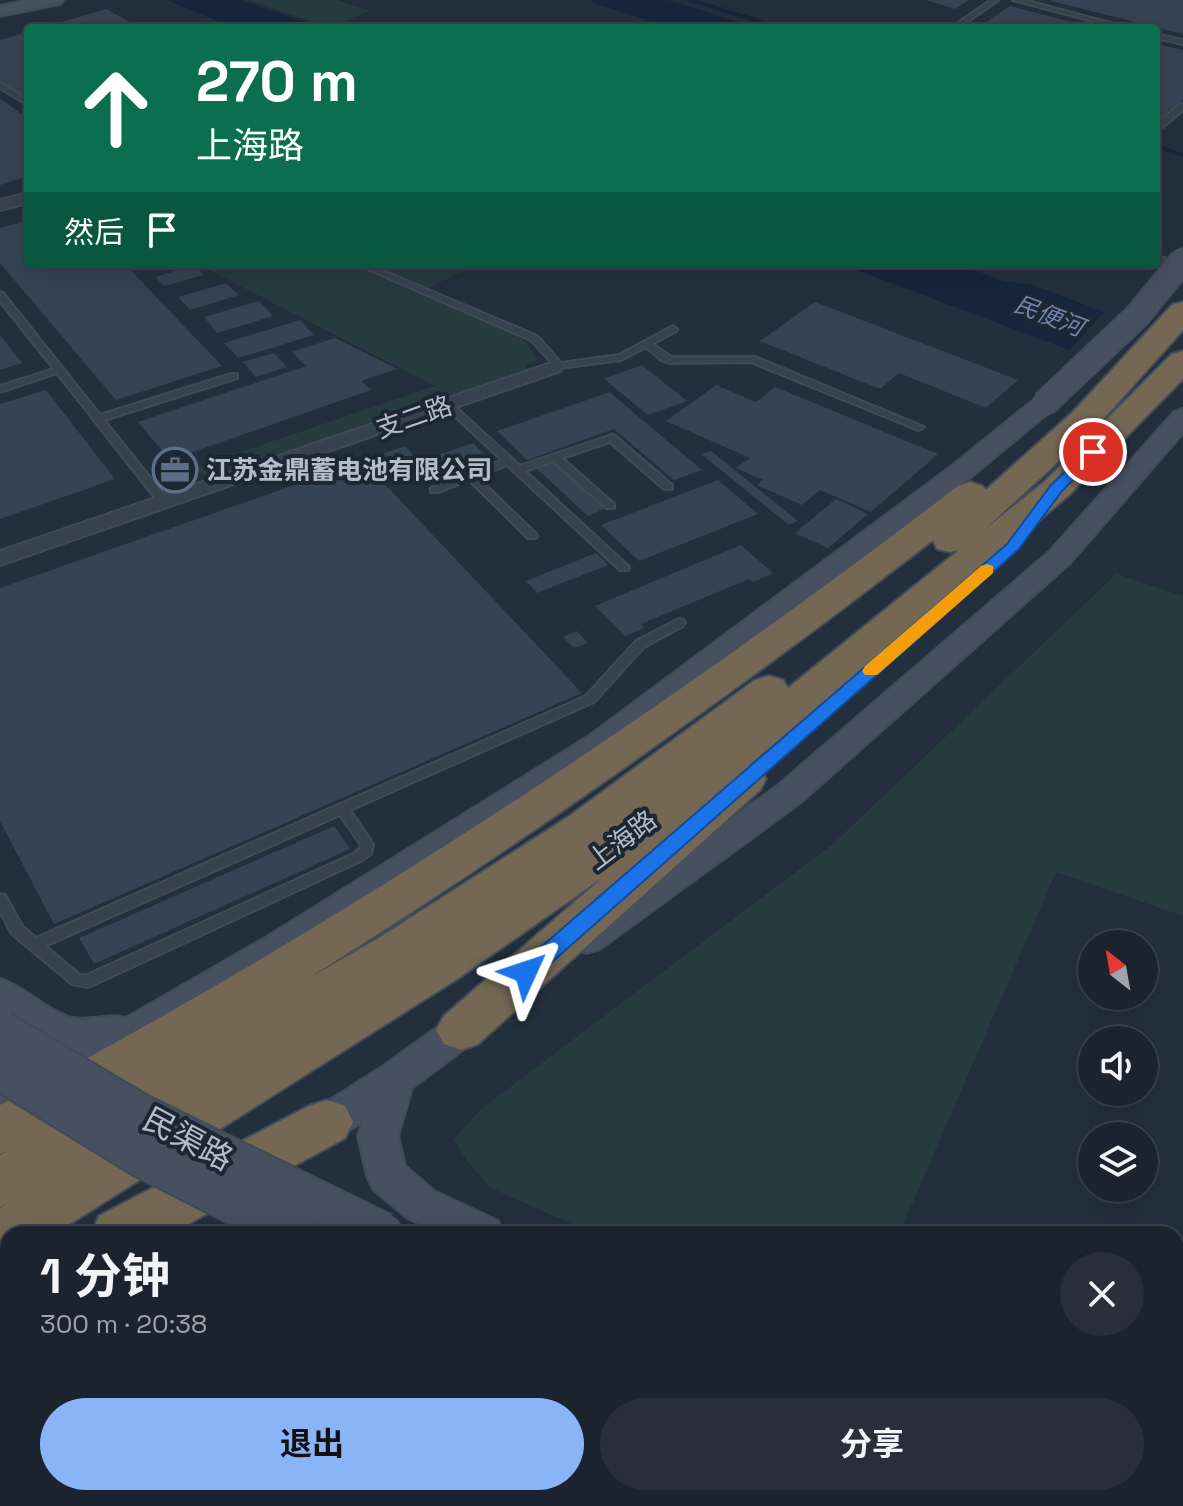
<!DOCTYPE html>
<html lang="zh">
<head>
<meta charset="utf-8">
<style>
  :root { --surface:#1b232e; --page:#282f3a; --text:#f1f3f6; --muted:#a0a4aa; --line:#39404a; --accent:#8ab4f8 }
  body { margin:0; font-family:"Space Grotesk","Noto Sans SC",sans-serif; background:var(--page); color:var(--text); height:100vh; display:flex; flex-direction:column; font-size:30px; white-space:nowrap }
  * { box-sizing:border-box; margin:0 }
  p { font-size:26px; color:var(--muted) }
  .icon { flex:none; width:44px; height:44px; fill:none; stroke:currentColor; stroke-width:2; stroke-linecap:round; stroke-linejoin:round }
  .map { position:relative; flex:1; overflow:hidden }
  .sheet { position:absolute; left:0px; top:1226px; width:1184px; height:280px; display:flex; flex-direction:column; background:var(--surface); border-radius:24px 24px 0 0; box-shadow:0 8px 32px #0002,0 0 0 2px var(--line) }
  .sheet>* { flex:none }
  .banner { position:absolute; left:24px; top:24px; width:1136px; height:244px; border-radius:8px; box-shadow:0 8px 32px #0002,0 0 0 2px var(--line); background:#0b6e4f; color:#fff; overflow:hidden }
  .needle { width:52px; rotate:329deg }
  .buttons { position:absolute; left:1078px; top:930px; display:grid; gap:16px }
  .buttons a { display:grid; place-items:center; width:80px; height:80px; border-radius:50%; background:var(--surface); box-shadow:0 8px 32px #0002,0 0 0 2px var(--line); font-size:40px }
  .pin { position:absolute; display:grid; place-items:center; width:68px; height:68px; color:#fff; margin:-34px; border:4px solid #fff; border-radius:50%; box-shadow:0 2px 8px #0007 }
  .me { position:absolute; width:88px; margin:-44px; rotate:48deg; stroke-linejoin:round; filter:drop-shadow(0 0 6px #0008) }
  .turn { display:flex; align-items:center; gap:28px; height:168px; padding:0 40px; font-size:36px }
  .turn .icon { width:104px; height:104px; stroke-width:2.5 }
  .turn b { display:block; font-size:56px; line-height:68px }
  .then { display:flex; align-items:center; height:76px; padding:0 40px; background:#0003; gap:16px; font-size:30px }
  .round { display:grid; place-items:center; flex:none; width:84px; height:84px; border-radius:42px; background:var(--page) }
  .head { display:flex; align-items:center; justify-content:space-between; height:136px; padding:0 40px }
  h1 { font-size:48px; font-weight:700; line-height:60px }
  .cta { display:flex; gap:16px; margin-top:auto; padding:16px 40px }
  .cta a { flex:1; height:92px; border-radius:48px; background:var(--accent); color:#111; font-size:32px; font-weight:700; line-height:92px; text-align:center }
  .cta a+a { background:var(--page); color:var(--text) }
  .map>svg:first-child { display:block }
  .green { fill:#263c3f }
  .water { fill:#17263c }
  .pier { fill:#242f3e }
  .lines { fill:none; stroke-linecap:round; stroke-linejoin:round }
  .stream { stroke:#17263c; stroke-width:4 }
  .building { fill:#364354 }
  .lane-casing { stroke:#414a57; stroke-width:4 }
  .street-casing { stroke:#414a57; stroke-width:4 }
  .secondary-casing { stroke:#414a57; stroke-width:4 }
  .highway-casing { stroke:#434c59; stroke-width:4 }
  .lane { fill:#38414e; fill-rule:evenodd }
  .street { fill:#38414e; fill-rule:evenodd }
  .secondary { fill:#465061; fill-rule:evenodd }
  .highway { fill:#746855; fill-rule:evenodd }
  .secondary-bridge-far1-casing { stroke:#414a57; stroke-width:28; stroke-linecap:butt }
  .secondary-bridge-casing { stroke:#414a57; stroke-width:45; stroke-linecap:butt }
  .secondary-bridge-far1 { stroke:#465061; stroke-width:25 }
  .secondary-bridge { stroke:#465061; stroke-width:41 }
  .route { fill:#1a73e8; stroke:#114b97; stroke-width:2 }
  .slow { fill:#f59e0b }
  .labels { text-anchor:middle; stroke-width:8; stroke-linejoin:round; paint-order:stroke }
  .far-water-label { font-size:24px; font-style:italic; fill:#6d86a8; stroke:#1d2633 }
  .street-label { font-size:26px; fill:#b4bcc9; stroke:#1d2633 }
  .poi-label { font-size:26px; font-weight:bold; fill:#b4bcc9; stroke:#1d2633; text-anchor:start }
  .near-street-label { font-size:32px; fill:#b4bcc9; stroke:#1d2633 }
</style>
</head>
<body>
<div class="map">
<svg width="1183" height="1506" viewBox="0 0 1183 1506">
  <rect width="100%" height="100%" fill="#242f3e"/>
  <path class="green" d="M250,0H337L370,11L328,27Z
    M197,264H350L513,333L525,342L538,360L525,366L529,372L213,477L199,473L185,479L176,474L435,386Z
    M372,264H477L428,288Z
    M1116,574L1183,596V916L1056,872L899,1234H594L491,1188L466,1160L454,1139L481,1109L833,844Z
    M8,1469V1498H148L142,1506H0V1474Z"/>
  <path class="water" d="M166,0H241L323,28H235Z
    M592,0H668L749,25L743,28H671L591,2Z
    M841,264H958L1003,281L1032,285L1183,341V393Z
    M344,1498H434L439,1506H342Z"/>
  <path class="pier" d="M1107,309L1183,336V397L1068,352Z"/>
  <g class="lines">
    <path class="stream" d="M691,0L780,28
      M1156,146L1183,155"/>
  </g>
  <path class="building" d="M926,0H969L955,9Z
    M1051,0H1183V34L1051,1Z
    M1010,6L1091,27V28H977Z
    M106,9L141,28H45V27Z
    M28,32V99L0,81V40Z
    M1156,44L1183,50V99L1159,119L1156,118Z
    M0,99L28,118V176L0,185Z
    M28,220V264H125L222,366L116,400L0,263V228Z
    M195,265L204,275L164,286L155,277Z
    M226,283L239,295L190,310L178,297Z
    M259,301L273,316L217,333L204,317Z
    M815,302L1018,380L986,408L899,373L880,389L760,341Z
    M300,320L314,335L238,358L224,343Z
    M0,335L22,363L0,370Z
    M335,338L397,369L361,381L371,390L170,460L138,422L306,366L292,352Z
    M274,353L287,367L256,377L243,362Z
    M642,365L687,401L648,415L604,379Z
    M716,385L756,402L775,387L938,454L871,512L820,490L802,505L757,485L763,480L736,468L750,458L666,421Z
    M46,390L115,479L0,519V404Z
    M610,392L641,419L702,470L674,480L614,429L527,460L497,431Z
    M473,443L486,456L415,480L402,467Z
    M405,446L418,460L380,473L367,459Z
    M711,451L798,521L789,525L701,454Z
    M363,461L582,693L54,924L0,821V588Z
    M553,463L604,509L588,516L537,469Z
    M718,480L758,514L639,561L601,525Z
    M836,499L868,514L828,548L795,533Z
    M741,545L773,573L753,582L749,579L641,624L645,628L625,636L595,606Z
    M596,553L608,565L537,593L526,581Z
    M577,631L588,643L574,648L563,637Z
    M334,826L350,849L94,964L79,938Z"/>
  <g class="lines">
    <g class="lane-casing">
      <path id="lane" d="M991,0H998L958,28H951Z
        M1013,0H1024L1129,28H1118Z
        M1156,34L1183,40V44L1156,38Z
        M0,83L28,100V105L0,88Z
        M1180,104H1183V110L1163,127L1156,126V122H1159Z
        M356,264H367L537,336L561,363L619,355L673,326L677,329L676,331L652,344L671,357H755L924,427L919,430L916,429L751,362L671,363L661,360L646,347L621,360L551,369L549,367L552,363L531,340Z
        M0,292L3,293L100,415L231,374H237V378L104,420L168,500V504H160L57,373L0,392V386L54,369L0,301Z
        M448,402L451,403L520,466L612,435L615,436L672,485V489H664L610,442L562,458L614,504V508H606L553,461L525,471L628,566L629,568L628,570H620L507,465L477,477L536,534L537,536L536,538H528L469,480L439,492H431V488L502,460L445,407L443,405Z
        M679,619L683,620L685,623L683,626L644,647L594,702L350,810L373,844L371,854L363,860L93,985L88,987L72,984L12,934L0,911V894L5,895L22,926L36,938L586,696L636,641ZM340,815L361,845L360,849L353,854L87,975H80L45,946Z
        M8,1386V1404L0,1407V1389Z
        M259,1498H277L273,1506H255Z"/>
    </g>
    <g class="street-casing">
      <path id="street" d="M28,193V203L0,210V200Z
        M1156,255L1183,265V276L1151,264H1156Z
        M554,362L560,363L563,367L560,371L0,565V551Z"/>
    </g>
    <g class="secondary-casing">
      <path id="secondary" d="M29,0H63L60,4L0,16V6Z
        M1044,396L1053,399L1057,404L1053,409L971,477L611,752L296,955L133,1051L0,1118V1082L69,1048L29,1032L0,1014V979C25,987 43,1008 68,1017C88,1023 108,1012 126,1018L270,935L589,736L953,465L1035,399Z
        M1183,409V433L1070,563L800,803L600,949L587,953L574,949L569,939L574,929L776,787L1050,551L1174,412Z
        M478,1003L491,1007L497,1018L491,1029L412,1088L398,1136L405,1166L434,1191L498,1221L504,1234H440L406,1217L373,1189L367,1176L358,1136L363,1121C343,1134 324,1153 299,1144L293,1132L299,1120L382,1067L465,1007Z
        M8,1328V1372L0,1375V1331Z
        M697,1498H757L760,1506H700Z
        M841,1498H901L904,1506H844Z
        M929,1498H989L992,1506H932Z
        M1030,1498H1089L1092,1506H1033Z"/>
    </g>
    <g class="highway-casing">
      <path id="highway" d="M1183,302V330L1097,426L985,529L1045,481L1172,354L1183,351V379L1069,495L749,765L760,768L766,779L760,790L478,1044L461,1050L444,1044L436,1030L444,1016L602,878L457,979L54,1234H8V1259L0,1262V1208L7,1204L0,1207V1155L8,1151L0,1154V1105C336,928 656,717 958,486L970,482L982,486L986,490L1073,412L1172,305ZM933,540L937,549L950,552L959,550L788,688L783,680L769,676L755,680L568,817L382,936L306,980C522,844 731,696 933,540Z
        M327,1100L345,1106L353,1122L345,1138L170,1234H91L99,1216L309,1106Z
        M8,1268V1321L0,1325V1271Z"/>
    </g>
    <use href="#lane" class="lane"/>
    <use href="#street" class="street"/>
    <use href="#secondary" class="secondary"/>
    <use href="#highway" class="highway"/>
    <g class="secondary-bridge-far1-casing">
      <path id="secondary-bridge-far1" d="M1044,404L1137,316L1183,260"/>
    </g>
    <g class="secondary-bridge-casing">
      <path id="secondary-bridge" d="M0,1032L140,1115L383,1234
        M0,1069L145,1158L296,1234"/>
    </g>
    <use href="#secondary-bridge-far1" class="secondary-bridge-far1"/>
    <use href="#secondary-bridge" class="secondary-bridge"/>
  </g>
  <path class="route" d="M1093,448L1101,452L1062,491L1018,550L534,978L526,981L519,978L516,972L519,966L1007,544L1051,485L1088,449Z"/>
  <path class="slow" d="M987,564L993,566V573L877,675H865L862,671L865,666L981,566Z"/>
  <defs>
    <g id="office-ring" transform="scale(2.3)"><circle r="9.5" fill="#1d2633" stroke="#5c6f8a" stroke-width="1.5"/><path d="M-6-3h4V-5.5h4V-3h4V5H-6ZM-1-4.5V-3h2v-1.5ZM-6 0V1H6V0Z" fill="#5c6f8a"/></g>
  </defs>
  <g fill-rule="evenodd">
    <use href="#office-ring" x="175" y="470"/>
  </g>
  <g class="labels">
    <g class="far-water-label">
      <text transform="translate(1049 316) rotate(21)" y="8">民便河</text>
    </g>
    <g class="street-label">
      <text transform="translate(414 417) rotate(-19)" y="9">支二路</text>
      <text transform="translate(622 840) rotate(-37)" y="9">上海路</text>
    </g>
    <g class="poi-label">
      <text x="206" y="479">江苏金鼎蓄电池有限公司</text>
    </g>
    <g class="near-street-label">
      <text transform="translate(188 1139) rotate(28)" y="11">民渠路</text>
    </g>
  </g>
</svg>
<div class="buttons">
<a><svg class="needle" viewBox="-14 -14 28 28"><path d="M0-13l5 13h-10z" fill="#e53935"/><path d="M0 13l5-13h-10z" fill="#a0a4aa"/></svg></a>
<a><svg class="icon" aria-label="sound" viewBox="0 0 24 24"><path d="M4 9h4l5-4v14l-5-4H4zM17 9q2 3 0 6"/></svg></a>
<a><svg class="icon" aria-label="layers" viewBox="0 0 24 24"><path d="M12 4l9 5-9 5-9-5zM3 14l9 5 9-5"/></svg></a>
</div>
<div class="pin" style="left:1093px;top:452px;background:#d93025"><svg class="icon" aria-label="arrive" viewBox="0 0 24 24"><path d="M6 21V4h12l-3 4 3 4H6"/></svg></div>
<svg class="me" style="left:526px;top:972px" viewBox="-20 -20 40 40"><path d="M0-17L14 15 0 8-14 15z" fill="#1a73e8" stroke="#fff" stroke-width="4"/></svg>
<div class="banner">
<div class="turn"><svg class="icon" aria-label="ahead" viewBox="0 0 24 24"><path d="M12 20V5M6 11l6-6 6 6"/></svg><div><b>270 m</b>上海路</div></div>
<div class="then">然后<svg class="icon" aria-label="arrive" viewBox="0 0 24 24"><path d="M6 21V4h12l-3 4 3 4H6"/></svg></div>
</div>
<section class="sheet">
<div class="head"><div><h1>1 分钟</h1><p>300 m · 20:38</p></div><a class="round"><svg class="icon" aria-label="close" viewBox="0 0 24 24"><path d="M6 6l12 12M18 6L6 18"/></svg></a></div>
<div class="cta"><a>退出</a><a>分享</a></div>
</section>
</div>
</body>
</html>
